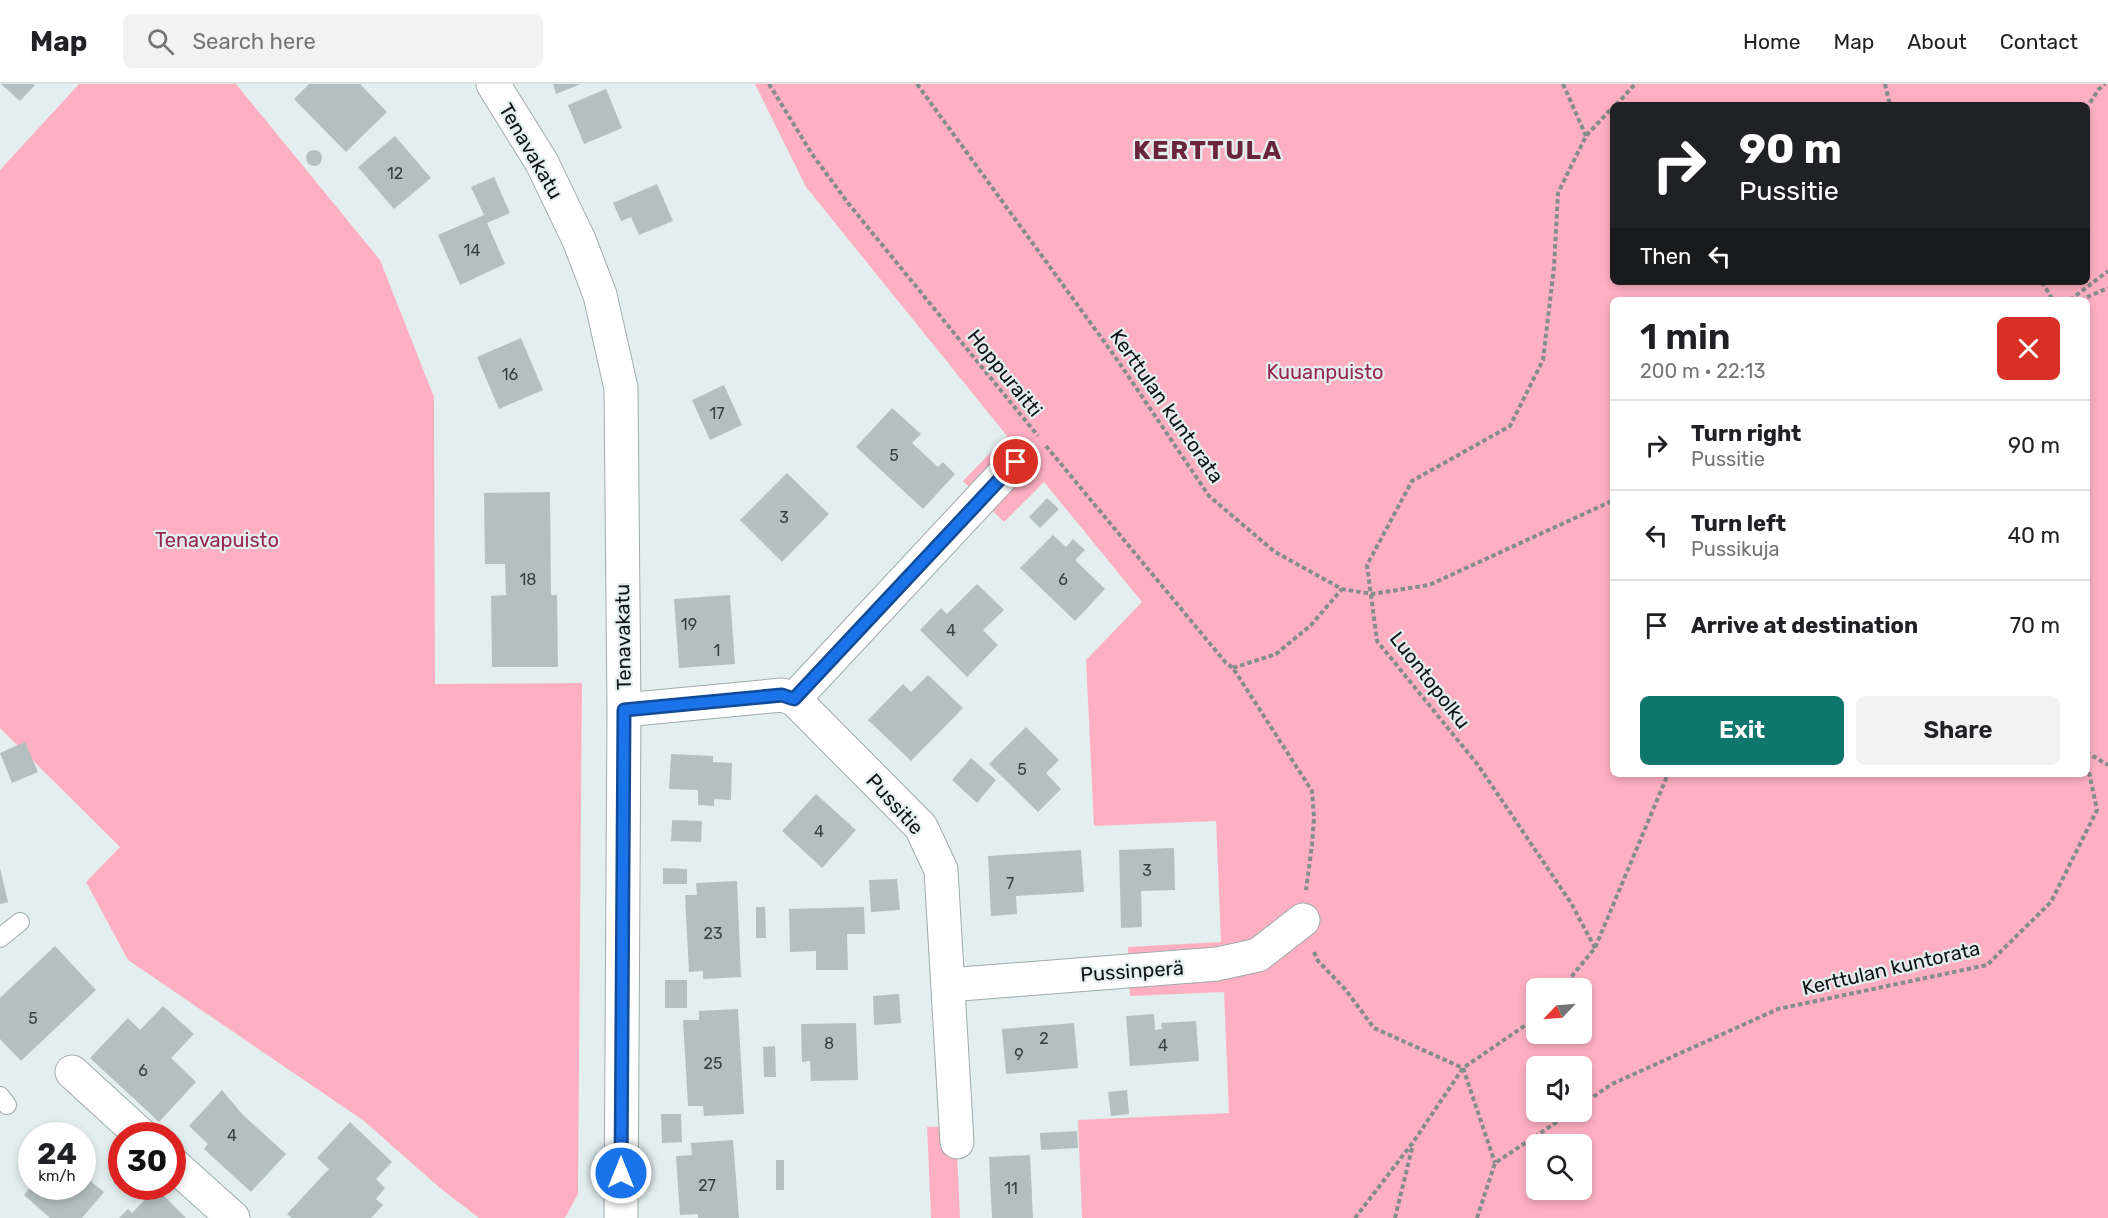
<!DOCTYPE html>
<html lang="en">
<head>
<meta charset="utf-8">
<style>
  :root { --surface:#fff; --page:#f2f2f2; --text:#202124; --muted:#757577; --line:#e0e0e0; --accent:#0f766e }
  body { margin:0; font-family:Rubik,sans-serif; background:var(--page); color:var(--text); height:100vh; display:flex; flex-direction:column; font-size:22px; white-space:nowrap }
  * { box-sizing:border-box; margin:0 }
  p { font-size:20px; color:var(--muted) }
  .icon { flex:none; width:33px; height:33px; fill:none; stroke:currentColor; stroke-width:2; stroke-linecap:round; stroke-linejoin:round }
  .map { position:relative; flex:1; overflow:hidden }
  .details { position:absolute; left:1610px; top:213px; width:480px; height:480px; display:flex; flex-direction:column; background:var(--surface); border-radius:9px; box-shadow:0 3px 9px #0003 }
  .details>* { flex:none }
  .guide { position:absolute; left:1610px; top:18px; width:480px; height:183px; border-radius:9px; box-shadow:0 3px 9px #0003; background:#202124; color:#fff; overflow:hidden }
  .needle { width:39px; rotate:245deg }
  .controls { position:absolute; left:1526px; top:894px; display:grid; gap:12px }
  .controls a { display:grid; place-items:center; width:66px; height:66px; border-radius:9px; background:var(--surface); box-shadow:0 3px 9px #0003; font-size:30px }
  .speed { position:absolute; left:18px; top:1038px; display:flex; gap:12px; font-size:30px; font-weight:700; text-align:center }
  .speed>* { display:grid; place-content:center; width:78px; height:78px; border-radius:50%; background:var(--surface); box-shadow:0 3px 9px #0003; line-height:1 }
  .speed small { font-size:15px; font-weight:400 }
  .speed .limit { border:9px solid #d22; background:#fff; color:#111 }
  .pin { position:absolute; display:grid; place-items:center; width:51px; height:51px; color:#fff; margin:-26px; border:3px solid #fff; border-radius:50%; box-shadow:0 2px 6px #0007 }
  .me { position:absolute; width:66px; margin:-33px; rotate:0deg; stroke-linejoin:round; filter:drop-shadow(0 0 4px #0008) }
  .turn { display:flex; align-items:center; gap:21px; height:126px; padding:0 30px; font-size:27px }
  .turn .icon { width:78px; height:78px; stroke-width:2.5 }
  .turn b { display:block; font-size:42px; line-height:51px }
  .then { display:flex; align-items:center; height:57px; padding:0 30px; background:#0003; gap:12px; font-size:22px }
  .round { display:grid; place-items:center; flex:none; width:63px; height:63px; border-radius:9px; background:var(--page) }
  .headline { display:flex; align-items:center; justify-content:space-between; height:102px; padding:0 30px }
  h1 { font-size:36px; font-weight:600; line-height:45px }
  .action { display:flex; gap:12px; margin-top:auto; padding:12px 30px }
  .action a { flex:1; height:69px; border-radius:9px; background:var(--accent); color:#fff; font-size:24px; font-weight:600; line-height:69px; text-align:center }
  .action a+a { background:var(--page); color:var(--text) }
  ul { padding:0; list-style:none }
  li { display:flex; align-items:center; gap:18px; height:90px; padding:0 30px; border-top:2px solid var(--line) }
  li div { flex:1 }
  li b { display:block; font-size:22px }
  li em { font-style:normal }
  header { display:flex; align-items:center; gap:36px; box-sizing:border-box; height:84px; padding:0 30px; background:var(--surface); border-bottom:2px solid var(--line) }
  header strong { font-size:28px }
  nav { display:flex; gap:33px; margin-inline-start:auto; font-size:21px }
  .search { width:420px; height:54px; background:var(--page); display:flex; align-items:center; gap:15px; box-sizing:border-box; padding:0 21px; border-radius:9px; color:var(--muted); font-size:22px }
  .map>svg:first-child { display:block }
  .green { fill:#feb0c2; fill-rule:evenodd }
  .building { fill:#b4c0c0 }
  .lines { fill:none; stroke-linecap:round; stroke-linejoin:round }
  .lane-casing { stroke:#9fabab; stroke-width:20 }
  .street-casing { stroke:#9fabab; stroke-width:35 }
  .path { stroke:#848c8c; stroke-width:4; stroke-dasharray:4.5 3; stroke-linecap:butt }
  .lane { stroke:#fff; stroke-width:18 }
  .street { stroke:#fff; stroke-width:33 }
  .route-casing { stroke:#114b97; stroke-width:15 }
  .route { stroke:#1a73e8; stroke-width:10 }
  .labels { text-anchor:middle; stroke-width:4.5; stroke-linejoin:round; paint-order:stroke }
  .number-label { font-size:16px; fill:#393f3f }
  .street-label { font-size:20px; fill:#101414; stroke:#e3efef }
  .park-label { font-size:20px; fill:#96264e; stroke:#e3efef }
  .district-label { font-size:26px; font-weight:bold; letter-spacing:1.5px; fill:#6a253a; stroke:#e3efef }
</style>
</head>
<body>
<header>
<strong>Map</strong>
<div class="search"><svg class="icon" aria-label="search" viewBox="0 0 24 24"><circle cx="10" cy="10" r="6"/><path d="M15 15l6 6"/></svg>Search here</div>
<nav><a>Home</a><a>Map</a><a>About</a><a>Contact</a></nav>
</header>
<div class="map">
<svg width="2108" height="1134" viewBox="0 0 2108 1134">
  <rect width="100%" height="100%" fill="#e3efef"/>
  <path class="green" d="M79,0H236L380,176L434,313L435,600L582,599L578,1110L565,1134H479L440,1104L364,1037L128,876L86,798L120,763L0,644V86Z
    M755,0H2108V1134H1082L1078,1036L1229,1029L1224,908L1130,912L1128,863L1221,858L1216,737L1094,742L1086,576L1142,518L1044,398L1004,438L963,397L1007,352L806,103ZM1612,21H2086V198H1612ZM1612,216H2086V690H1612ZM1536,904H1581V950H1536ZM1536,982H1581V1028H1536ZM1536,1060H1581V1106H1536Z
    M956,1042L960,1134H931L927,1043Z"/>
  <path class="building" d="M1,0H33L35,1L20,17Z
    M309,0H360L387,28L346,68L294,15Z
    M553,0H581L556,10Z
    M606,5L622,44L584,60L568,21Z
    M395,52L431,94L394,125L358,83Z
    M306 74a8 8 0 1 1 16 0a8 8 0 1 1-16 0Z
    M494,93L510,129L487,139L505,180L460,201L438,151L484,131L471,103Z
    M657,100L673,137L639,151L631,133L621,137L613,119Z
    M521,254L543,306L499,325L477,273Z
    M724,301L742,341L710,356L692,316Z
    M892,324L921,350L912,359L938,383L943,378L955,390L923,425L856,363Z
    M787,389L829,430L782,478L740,436Z
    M550,408L551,511H557L558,583H492L491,512L506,511L505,480H485L484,409Z
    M1047,414L1059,425L1040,444L1029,433Z
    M1053,451L1066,463L1073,455L1085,466L1075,476L1105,505L1075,537L1020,484Z
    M977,500L1004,526L983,546L998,561L967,593L920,546L941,524L947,530Z
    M730,511L735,580L679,584L674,515Z
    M928,591L963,624L911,677L868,636L903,600L911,608Z
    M1026,643L1059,676L1046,689L1061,705L1038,728L989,680Z
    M25,658L38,688L12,699L0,669Z
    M671,670L713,672V678L732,679L731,716L714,715V722L698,721V706L669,705Z
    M971,674L996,696L977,719L952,696Z
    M816,710L856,746L822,784L782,747Z
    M672,736L702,737L701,758L671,757Z
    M1174,764L1175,806L1141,807L1142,843L1121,844L1119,766Z
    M1081,766L1084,808L1016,812L1017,830L991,832L988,772Z
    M0,784L8,818L0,820Z
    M663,784L687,785V800H663Z
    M897,795L900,826L871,828L869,796Z
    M737,797L741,893L703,895V887L689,888L685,811H697L696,799Z
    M756,823H765L766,854H756Z
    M864,823L865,850H847L848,886H816V867L790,868L789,825Z
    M55,862L96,906L21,977L0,955V914Z
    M665,896H687V924H665Z
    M899,910L901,939L874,941L873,912Z
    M163,922L194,950L171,974L196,998L159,1038L90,974L128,934L140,946Z
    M738,925L744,1030L704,1032L703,1022H688L683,936H699V927Z
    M1154,930L1155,946L1162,945L1161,939L1196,937L1199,977L1130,982L1126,932Z
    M856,939L858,996L811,997L810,977L802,978L801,940Z
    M1074,939L1078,984L1006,990L1002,945Z
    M775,962L776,993H764L763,963Z
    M222,1006L243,1031L286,1070L251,1108L204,1065L208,1060L189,1042Z
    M1127,1006L1129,1030L1111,1032L1108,1008Z
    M661,1030H681L682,1058L662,1059Z
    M350,1038L392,1078L376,1095L385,1104L376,1115L383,1121L371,1134H292L287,1130L329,1085L317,1074Z
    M1077,1047L1078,1064L1041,1066L1040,1049Z
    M733,1056L739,1134H698V1130L680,1131L676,1072L692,1071L691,1059Z
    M1030,1071L1033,1134H992L989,1073Z
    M776,1076H784V1106H776Z
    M82,1090L104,1108L82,1134H50L24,1111L31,1102H82Z
    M156,1104L186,1134H119L128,1125L132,1129Z"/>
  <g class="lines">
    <g class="lane-casing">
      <path id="lane" d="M0,854L20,838
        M0,1012L7,1021"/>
    </g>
    <g class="street-casing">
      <path id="street" d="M493,0L542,79L579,156L600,211L621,304L624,626L621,1134
        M794,615L1015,378
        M624,626L782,611L794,615L921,743L941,786L957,1058
        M948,901L1217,880L1258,871L1303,836
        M72,988L142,1052
        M172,1079L233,1134"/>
    </g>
    <path class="path" d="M769,0L812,70L848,119L1038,352
      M917,0L1116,274L1209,412L1275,468L1342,505L1372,510L1429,501L1612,417
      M1563,0L1586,52
      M1885,0L1890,21
      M1616,21L1635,0
      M2086,25L2099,5L2105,0
      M2042,198L2053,216
      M2070,216L2108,187
      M2080,216L2108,204
      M1046,362L1226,579L1233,584L1312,707L1314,734L1312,761L1306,806
      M1233,584L1276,570L1311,541L1342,505
      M2086,668L2108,681
      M1595,864L1571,819L1478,681L1377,557L1367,481L1412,397L1510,342L1543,276L1554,183L1558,109L1586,52L1612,24
      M1314,868L1318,877L1345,905L1374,944L1463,984L1495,1079
      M1562,904L1595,864L1668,690
      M1581,1021L1612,1000L1778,925L1987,881L2051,818L2097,726L2086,674
      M1355,1134L1414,1057L1463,984L1536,934
      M1395,1134L1413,1060
      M1477,1134L1495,1079L1572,1028"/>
    <use href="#lane" class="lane"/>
    <use href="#street" class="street"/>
  </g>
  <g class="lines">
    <g class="route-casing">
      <path id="route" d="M621,1089L624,626L782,611L794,615L1016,378"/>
    </g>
    <use href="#route" class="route"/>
  </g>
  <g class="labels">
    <g class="number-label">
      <text x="395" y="95">12</text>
      <text x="472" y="172">14</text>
      <text x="510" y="296">16</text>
      <text x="717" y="335">17</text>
      <text x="894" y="377">5</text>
      <text x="784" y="439">3</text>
      <text x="528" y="501">18</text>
      <text x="1063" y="501">6</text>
      <text x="689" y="546">19</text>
      <text x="951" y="552">4</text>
      <text x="717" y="572">1</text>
      <text x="1022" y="691">5</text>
      <text x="819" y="753">4</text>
      <text x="1147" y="792">3</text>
      <text x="1010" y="805">7</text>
      <text x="713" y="855">23</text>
      <text x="33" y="940">5</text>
      <text x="1044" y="960">2</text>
      <text x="829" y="965">8</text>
      <text x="1163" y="967">4</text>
      <text x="1019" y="976">9</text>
      <text x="713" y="985">25</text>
      <text x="143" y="992">6</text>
      <text x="232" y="1057">4</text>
      <text x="707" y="1107">27</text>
      <text x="1011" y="1110">11</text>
    </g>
    <g class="street-label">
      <text transform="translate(531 67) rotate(60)" y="7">Tenavakatu</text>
      <text transform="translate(1005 289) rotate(51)" y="7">Hoppuraitti</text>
      <text transform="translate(1167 322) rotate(55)" y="7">Kerttulan kuntorata</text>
      <text transform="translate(623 553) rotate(-91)" y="7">Tenavakatu</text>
      <text transform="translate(1430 596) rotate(52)" y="7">Luontopolku</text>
      <text transform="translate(895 720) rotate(48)" y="7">Pussitie</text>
      <text transform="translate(1891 884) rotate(-13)" y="7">Kerttulan kuntorata</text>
      <text transform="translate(1132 887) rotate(-4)" y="7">Pussinperä</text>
    </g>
    <g class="park-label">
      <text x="1325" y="295">Kuuanpuisto</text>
      <text x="217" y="463">Tenavapuisto</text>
    </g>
    <g class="district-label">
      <text x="1208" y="75">KERTTULA</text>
    </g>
  </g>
</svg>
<div class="controls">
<a><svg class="needle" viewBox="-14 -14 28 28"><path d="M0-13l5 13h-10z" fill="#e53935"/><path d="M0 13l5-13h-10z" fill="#757577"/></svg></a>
<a><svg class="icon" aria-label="sound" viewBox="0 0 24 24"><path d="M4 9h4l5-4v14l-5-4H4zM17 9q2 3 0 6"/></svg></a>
<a><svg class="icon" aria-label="search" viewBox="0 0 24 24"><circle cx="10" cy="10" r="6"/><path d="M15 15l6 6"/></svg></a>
</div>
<div class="speed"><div>24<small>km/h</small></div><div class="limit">30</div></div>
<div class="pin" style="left:1016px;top:378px;background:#d93025"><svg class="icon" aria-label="arrive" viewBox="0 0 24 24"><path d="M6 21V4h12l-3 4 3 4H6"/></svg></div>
<svg class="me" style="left:621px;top:1089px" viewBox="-20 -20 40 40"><circle r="17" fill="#1a73e8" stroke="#fff" stroke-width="3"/><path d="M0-11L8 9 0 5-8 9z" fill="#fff"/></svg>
<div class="guide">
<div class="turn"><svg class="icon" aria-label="right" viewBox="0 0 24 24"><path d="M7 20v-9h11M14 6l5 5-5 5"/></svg><div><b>90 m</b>Pussitie</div></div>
<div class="then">Then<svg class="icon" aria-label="left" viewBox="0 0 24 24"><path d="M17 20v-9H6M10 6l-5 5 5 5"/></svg></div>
</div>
<section class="details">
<div class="headline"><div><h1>1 min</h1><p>200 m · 22:13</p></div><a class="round" style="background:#d93025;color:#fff"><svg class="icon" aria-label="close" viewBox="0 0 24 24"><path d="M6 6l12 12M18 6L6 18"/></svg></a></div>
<ul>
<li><svg class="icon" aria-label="right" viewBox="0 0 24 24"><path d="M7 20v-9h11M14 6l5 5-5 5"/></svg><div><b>Turn right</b><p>Pussitie</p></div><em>90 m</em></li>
<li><svg class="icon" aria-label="left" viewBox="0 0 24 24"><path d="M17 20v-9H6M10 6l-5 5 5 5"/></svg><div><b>Turn left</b><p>Pussikuja</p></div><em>40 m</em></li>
<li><svg class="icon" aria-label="arrive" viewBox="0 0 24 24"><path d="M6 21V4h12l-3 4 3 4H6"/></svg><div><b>Arrive at destination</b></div><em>70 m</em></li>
</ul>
<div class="action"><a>Exit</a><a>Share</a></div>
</section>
</div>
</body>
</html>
